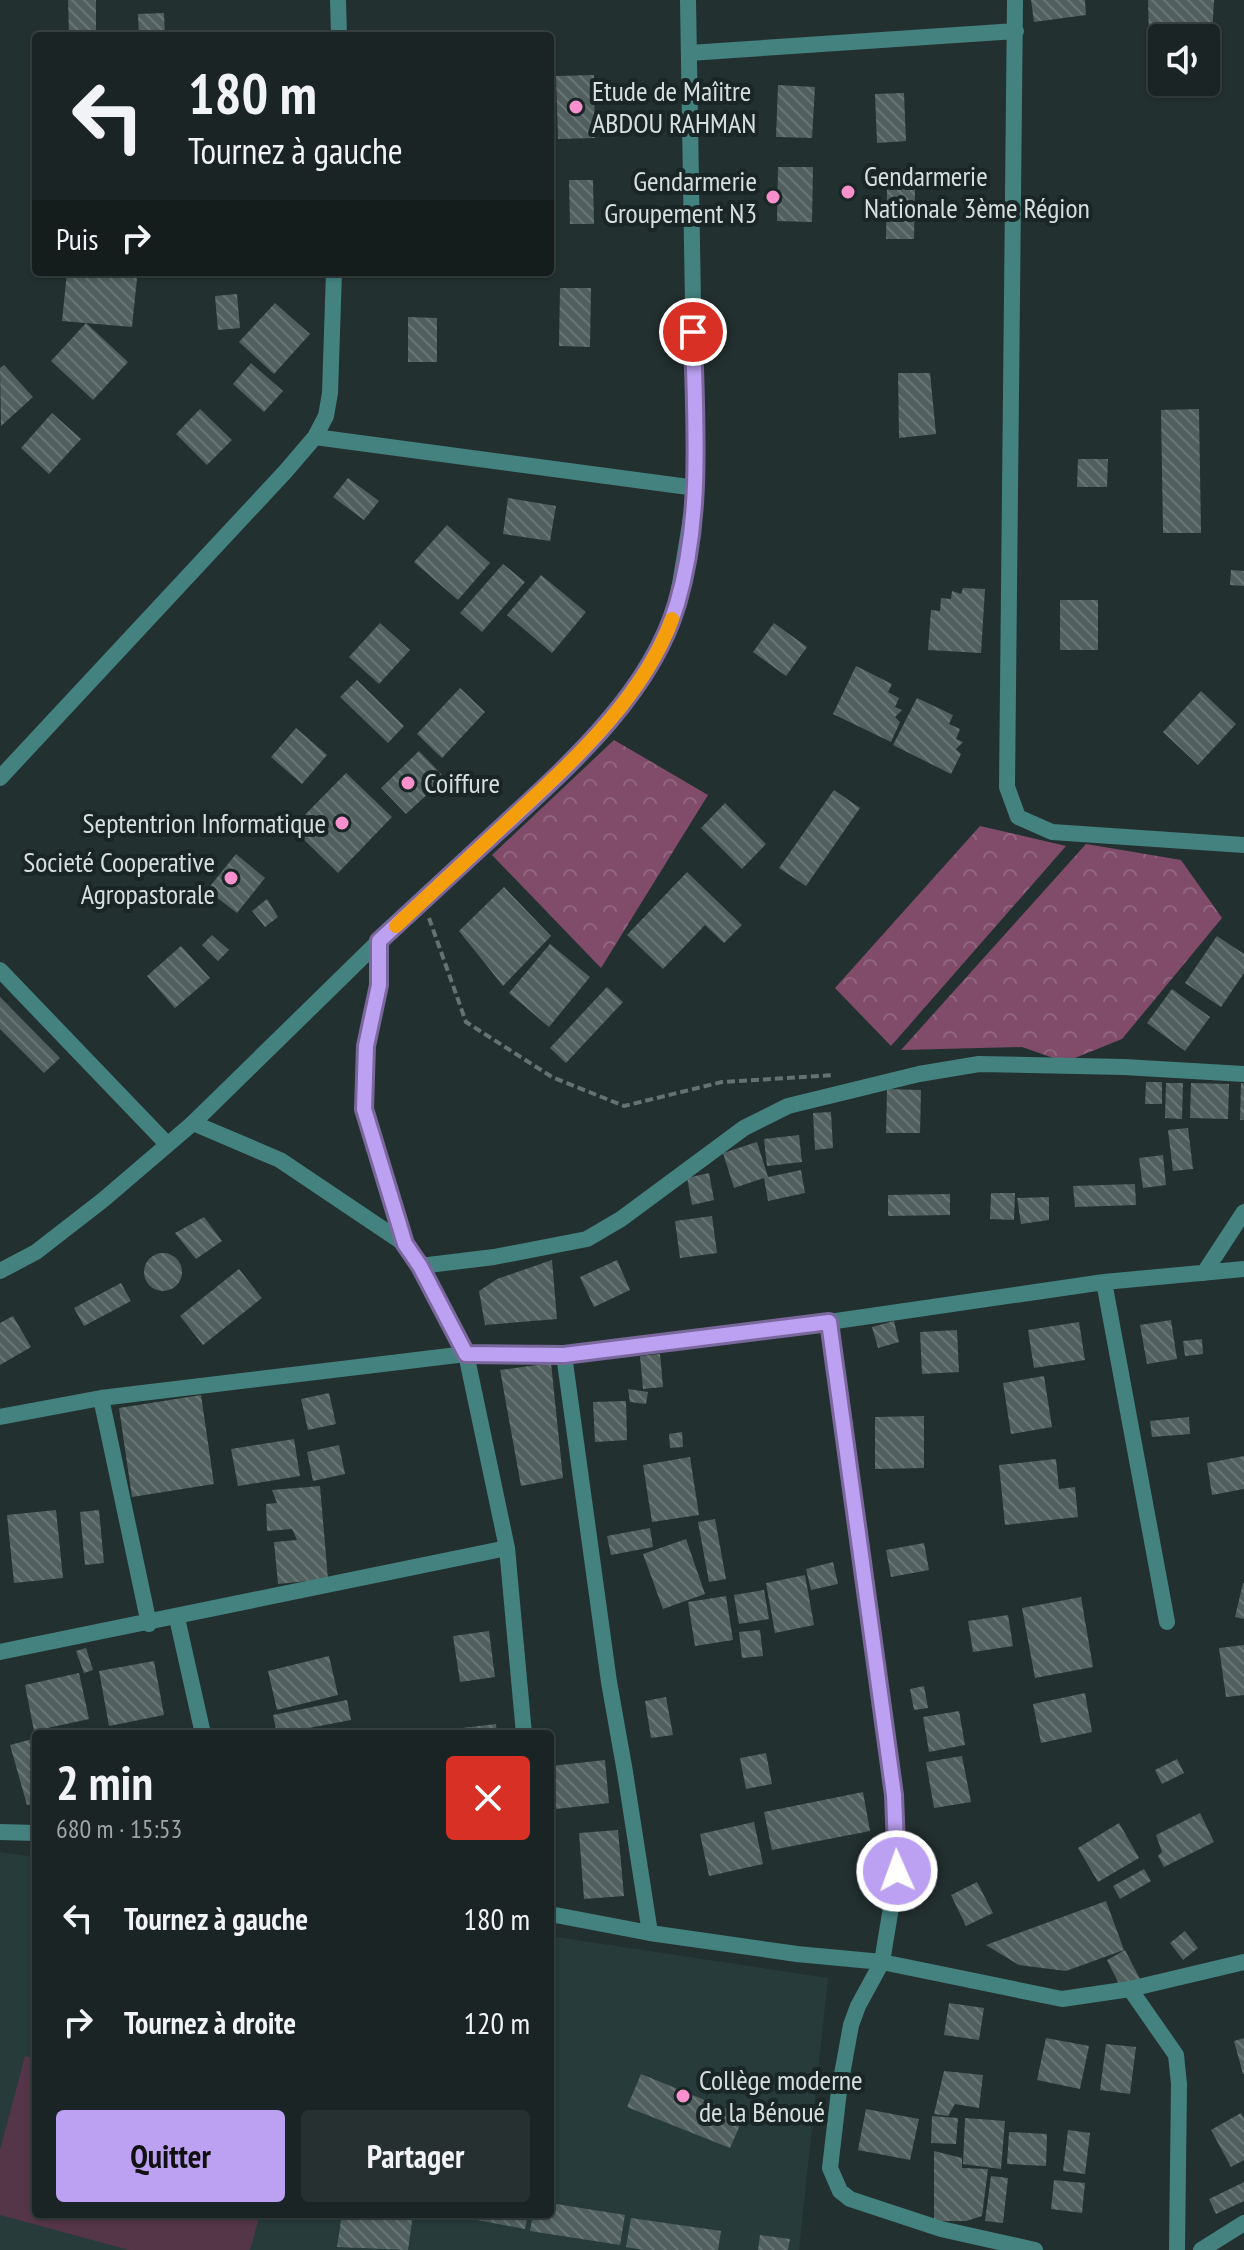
<!DOCTYPE html>
<html lang="fr">
<head>
<meta charset="utf-8">
<style>
  :root { --surface:#1a2424; --page:#273031; --text:#f1f3f6; --muted:#9fa4a6; --line:#384141; --accent:#bca0f2 }
  body { margin:0; font-family:"PT Sans Narrow",sans-serif; background:var(--page); color:var(--text); height:100vh; display:flex; flex-direction:column; font-size:30px; white-space:nowrap }
  * { box-sizing:border-box; margin:0 }
  p { font-size:26px; color:var(--muted) }
  .icon { flex:none; width:44px; height:44px; fill:none; stroke:currentColor; stroke-width:2; stroke-linecap:round; stroke-linejoin:round }
  .map { position:relative; flex:1; overflow:hidden }
  .details { position:absolute; left:32px; top:1730px; width:522px; height:488px; display:flex; flex-direction:column; background:var(--surface); border-radius:8px; box-shadow:0 2px 6px #0004,0 0 0 2px var(--line) }
  .details>* { flex:none }
  .banner { position:absolute; left:32px; top:32px; width:522px; height:244px; border-radius:8px; box-shadow:0 2px 6px #0004,0 0 0 2px var(--line); background:#1a2424; color:var(--text); overflow:hidden }
  .buttons { position:absolute; left:1148px; top:24px; display:grid; gap:16px }
  .buttons a { display:grid; place-items:center; width:72px; height:72px; border-radius:8px; background:var(--surface); box-shadow:0 2px 6px #0004,0 0 0 2px var(--line); font-size:40px }
  .pin { position:absolute; display:grid; place-items:center; width:68px; height:68px; color:#fff; margin:-34px; border:4px solid #fff; border-radius:50%; box-shadow:0 2px 8px #0007 }
  .me { position:absolute; width:88px; margin:-44px; rotate:358deg; stroke-linejoin:round; filter:drop-shadow(0 0 6px #0008) }
  .turn { display:flex; align-items:center; gap:28px; height:168px; padding:0 24px; font-size:36px }
  .turn .icon { width:104px; height:104px; stroke-width:2.5 }
  .turn b { display:block; font-size:56px; line-height:68px }
  .then { display:flex; align-items:center; height:76px; padding:0 24px; background:#0003; gap:16px; font-size:30px }
  .round { display:grid; place-items:center; flex:none; width:84px; height:84px; border-radius:8px; background:var(--page) }
  .summary { display:flex; align-items:center; justify-content:space-between; height:136px; padding:0 24px }
  h1 { font-size:48px; font-weight:700; line-height:60px }
  .cta { display:flex; gap:16px; margin-top:auto; padding:16px 24px }
  .cta a { flex:1; height:92px; border-radius:8px; background:var(--accent); color:#111; font-size:32px; font-weight:700; line-height:92px; text-align:center }
  .cta a+a { background:var(--page); color:var(--text) }
  ul { padding:0; list-style:none }
  li { display:flex; align-items:center; gap:24px; height:104px; padding:0 24px }
  li div { flex:1 }
  li b { display:block; font-size:30px }
  li em { font-style:normal }
  .map>svg:first-child { display:block }
  .built { fill:#263b3a }
  .forest { fill:url(#forest-crowns) }
  .pitch { fill:#553648 }
  .building { fill:url(#building-back-hatch) }
  .lines { fill:none; stroke-linecap:round; stroke-linejoin:round }
  .path { stroke:#667171; stroke-width:4; stroke-dasharray:8 4; stroke-linecap:butt }
  .minor { stroke:#448280; stroke-width:16 }
  .tertiary { stroke:#448280; stroke-width:16 }
  .route-casing { stroke:#7a689d; stroke-width:20 }
  .route { stroke:#bca0f2; stroke-width:14 }
  .slow { stroke:#f59e0b; stroke-width:14 }
  .poi-dot { fill:#f790cd; stroke:#1a2626; stroke-width:3 }
  .labels { text-anchor:middle; stroke-width:8; stroke-linejoin:round; paint-order:stroke }
  .poi-label { font-size:28px; fill:#d6dede; stroke:#1a2626; text-anchor:start }
</style>
</head>
<body>
<div class="map">
<svg width="1244" height="2250" viewBox="0 0 1244 2250">
  <defs>
    <pattern id="forest-crowns" width="20" height="18" patternUnits="userSpaceOnUse" patternTransform="scale(2)"><rect width="20" height="18" fill="#804c6a"/><path d="M2 6a3 3 0 1 1 6 0M12 15a3 3 0 1 1 6 0" fill="none" stroke="#91657f"/></pattern>
    <pattern id="building-back-hatch" width="6" height="6" patternUnits="userSpaceOnUse" patternTransform="scale(2)"><rect width="6" height="6" fill="#515f5f"/><path d="M-1 5l2 2M0 0l6 6M5-1l2 2" fill="none" stroke="#697676"/></pattern>
  </defs>
  <rect width="100%" height="100%" fill="#233030"/>
  <path class="built" d="M0,1852L36,1857V2214H550V1936L828,1978L799,2250H0Z"/>
  <path class="forest" d="M614,740L708,795L601,968L492,855Z
    M980,826L1066,846L891,1046L835,988Z
    M1086,844L1181,860L1222,918L1122,1039L1065,1062L1022,1047L901,1050Z"/>
  <path class="pitch" d="M25,2056L36,2059V2214H260L250,2250H129L0,2215V2150Z"/>
  <path class="building" d="M68,0H96V36H69Z
    M1031,0H1085L1086,15L1034,22Z
    M1148,0H1214L1212,36L1149,39Z
    M164,13L165,36H139L138,14Z
    M594,75L595,138L558,139L556,76Z
    M778,85L815,87L812,138L776,137Z
    M904,93L906,141L877,143L875,94Z
    M778,167H813L812,222L777,221Z
    M569,180H593L594,224H570Z
    M887,189H915L914,239H886Z
    M30,192L36,193V213L32,214Z
    M67,272L137,278L132,327L62,321Z
    M560,288H591L590,347L559,346Z
    M237,294L240,328L218,330L215,296Z
    M275,303L310,334L274,374L239,342Z
    M408,317L437,318V362H408Z
    M86,323L128,362L93,400L51,361Z
    M251,363L283,391L264,412L233,384Z
    M4,365L33,397L1,426L0,368Z
    M898,373H930L936,434L899,438Z
    M200,409L232,440L207,465L176,434Z
    M1199,409L1201,533H1163L1161,410Z
    M52,413L81,439L49,474L21,448Z
    M1078,459H1108L1107,487H1077Z
    M348,478L379,501L364,520L333,497Z
    M508,498L556,506L550,541L503,534Z
    M447,525L490,563L458,600L414,562Z
    M503,564L525,582L482,632L460,613Z
    M1231,570L1244,571V586L1230,585Z
    M541,575L586,612L552,653L507,615Z
    M963,588L985,589L981,653L928,650L931,610L940,611L941,598L951,599L952,591L961,594Z
    M1060,600H1098V650H1060Z
    M380,623L410,650L379,684L349,657Z
    M774,623L807,647L786,676L753,652Z
    M856,666L892,684L888,692L899,698L895,707L902,710L895,717L900,722L891,742L833,714Z
    M357,680L404,726L388,743L340,697Z
    M460,688L485,712L442,758L417,734Z
    M1201,691L1236,724L1198,765L1163,732Z
    M917,698L953,715L949,724L960,729L956,739L963,742L956,749L961,754L951,774L893,745Z
    M296,728L327,755L302,784L271,757Z
    M419,751L445,778L406,814L381,788Z
    M346,773L392,817L338,873L292,828Z
    M834,790L860,808L806,886L779,868Z
    M725,803L766,844L742,869L701,828Z
    M236,854L265,878L237,913L207,890Z
    M687,872L742,925L724,943L705,925L663,969L627,935Z
    M504,887L551,936L503,986L459,931Z
    M267,899L278,917L265,927L252,911Z
    M212,935L229,950L218,961L202,945Z
    M1217,936L1244,954V973L1221,1007L1185,983Z
    M550,944L590,977L549,1027L509,993Z
    M181,946L210,978L175,1008L147,976Z
    M607,987L623,1002L566,1063L550,1048Z
    M1172,989L1210,1017L1185,1051L1147,1023Z
    M0,997L60,1058L44,1073L0,1029Z
    M1146,1082H1162V1104H1145Z
    M1166,1083H1183L1182,1119L1165,1118Z
    M1191,1083L1229,1084L1228,1119L1190,1118Z
    M1241,1083H1244V1120H1240Z
    M887,1089L921,1090L920,1133H886Z
    M831,1112L833,1148L815,1150L813,1113Z
    M1188,1128L1193,1169L1173,1171L1168,1130Z
    M799,1135L802,1162L767,1166L764,1139Z
    M757,1142L768,1177L801,1170L805,1193L768,1201L764,1178L734,1188L723,1153Z
    M1163,1155L1166,1185L1143,1188L1139,1158Z
    M709,1173L714,1200L692,1205L687,1178Z
    M1135,1184L1136,1205L1075,1207L1073,1186Z
    M991,1193H1015L1014,1220L990,1219Z
    M950,1194V1215L888,1216V1195Z
    M1049,1197V1220L1021,1224L1017,1198Z
    M712,1216L717,1253L680,1258L675,1221Z
    M204,1217L222,1241L196,1259L175,1233Z
    M144 1272a19 19 0 1 1 38 0a19 19 0 1 1-38 0Z
    M552,1260L557,1319L485,1325L479,1291L497,1279Z
    M617,1260L630,1290L594,1307L580,1277Z
    M239,1269L262,1298L203,1345L180,1316Z
    M121,1283L131,1301L84,1326L74,1308Z
    M13,1316L31,1347L0,1365V1323Z
    M1171,1320L1177,1359L1147,1364L1140,1325Z
    M894,1321L899,1342L878,1348L872,1327Z
    M1079,1322L1085,1360L1034,1368L1028,1330Z
    M957,1330L959,1372L922,1374L920,1332Z
    M1202,1339L1203,1354L1185,1356L1183,1341Z
    M660,1354L663,1387L643,1389L640,1356Z
    M551,1363L563,1478L521,1486L500,1370Z
    M1044,1376L1052,1427L1011,1434L1003,1383Z
    M628,1389L648,1392L646,1404L630,1402Z
    M329,1393L336,1424L308,1430L301,1399Z
    M201,1395L214,1484L132,1497L119,1408Z
    M626,1401L627,1440L595,1442L593,1402Z
    M924,1416V1468L875,1469V1417Z
    M1189,1417L1190,1434L1152,1437L1150,1421Z
    M682,1432L683,1447L670,1448L669,1434Z
    M294,1439L300,1476L238,1486L231,1449Z
    M339,1445L345,1474L313,1481L307,1452Z
    M1244,1456V1489L1212,1495L1207,1463Z
    M690,1457L699,1515L652,1522L643,1465Z
    M1056,1459L1059,1489L1075,1487L1078,1517L1005,1525L999,1465Z
    M320,1486L328,1579L278,1584L274,1542L297,1540L292,1529L267,1531L266,1504L277,1503L272,1490Z
    M56,1510L63,1578L14,1583L7,1515Z
    M99,1510L104,1563L85,1565L80,1512Z
    M715,1519L726,1579L709,1582L698,1522Z
    M650,1528L653,1547L611,1555L607,1536Z
    M686,1539L705,1594L663,1609L643,1554Z
    M924,1543L929,1570L891,1577L886,1550Z
    M833,1562L838,1584L811,1590L806,1569Z
    M805,1575L814,1625L775,1633L766,1583Z
    M1243,1583H1244V1619L1235,1617Z
    M764,1590L769,1619L739,1624L734,1595Z
    M726,1596L733,1640L695,1646L688,1602Z
    M1081,1597L1093,1667L1035,1678L1022,1608Z
    M1008,1615L1013,1646L973,1652L968,1621Z
    M760,1630L763,1656L742,1658L739,1632Z
    M489,1631L495,1677L460,1682L453,1636Z
    M1244,1645V1695L1226,1697L1219,1648Z
    M86,1648L93,1670L84,1673L76,1651Z
    M329,1656L338,1695L277,1710L268,1671Z
    M154,1661L164,1715L109,1726L99,1671Z
    M79,1673L89,1719L34,1731L25,1685Z
    M924,1686L928,1708L914,1710L910,1689Z
    M1085,1693L1092,1732L1041,1743L1033,1704Z
    M666,1697L673,1735L651,1738L645,1701Z
    M347,1700L351,1720L277,1734L273,1715Z
    M959,1711L965,1745L929,1752L923,1717Z
    M496,1724L497,1734H438L437,1731Z
    M36,1738V1803L27,1805L10,1745Z
    M766,1753L772,1784L746,1789L740,1758Z
    M962,1756L971,1802L934,1808L926,1762Z
    M1177,1759L1184,1773L1162,1784L1155,1770Z
    M605,1760L609,1803L556,1809L551,1766Z
    M863,1792L870,1831L772,1850L764,1812Z
    M1200,1813L1214,1842L1164,1867L1158,1856L1162,1852L1156,1835Z
    M754,1822L763,1864L709,1876L700,1834Z
    M1119,1823L1139,1858L1098,1882L1078,1848Z
    M618,1830L624,1896L584,1899L579,1833Z
    M1144,1869L1151,1881L1120,1899L1113,1886Z
    M977,1882L993,1913L966,1926L951,1895Z
    M1106,1901L1124,1950L1066,1971L1019,1965L986,1945Z
    M1185,1931L1198,1948L1183,1960L1170,1943Z
    M1125,1950L1140,1979L1121,1988L1107,1960Z
    M949,2003L984,2008L979,2040L944,2035Z
    M1046,2038L1089,2046L1080,2089L1037,2080Z
    M1244,2038V2074H1243L1234,2041Z
    M1106,2044L1136,2047L1130,2094L1100,2090Z
    M944,2071L983,2075L979,2108L955,2104L948,2116L934,2114Z
    M641,2074L744,2116L730,2148L627,2107Z
    M866,2109L919,2119L910,2160L858,2150Z
    M1241,2113L1244,2119V2160L1231,2167L1211,2130Z
    M932,2116L958,2118L956,2144L931,2143Z
    M965,2118L1005,2121L1001,2169L963,2164Z
    M1068,2130L1090,2133L1085,2174L1063,2171Z
    M1009,2132L1047,2134L1046,2166L1007,2164Z
    M934,2151L962,2158V2168L988,2169L982,2216L966,2221H934Z
    M991,2176L1008,2178L1003,2223L985,2221Z
    M1054,2180L1085,2183L1082,2213L1051,2209Z
    M1244,2182V2201L1216,2214L1209,2199Z
    M550,2203L625,2215L620,2245L530,2231L533,2214H550Z
    M342,2214H413L408,2250L337,2247Z
    M446,2214H528L525,2229Z
    M631,2218L721,2231L718,2250H644L626,2247Z
    M760,2235L790,2239L788,2250H758Z"/>
  <g class="lines">
    <path class="path" d="M429,918L466,1022L552,1077L624,1106L722,1082L834,1075"/>
    <path class="minor" d="M338,0L339,36
      M1015,0L1007,787L1018,817L1052,832L1244,845
      M689,53L1016,31
      M315,437L696,488
      M0,778L285,472L315,437L326,416L330,393L334,272
      M379,941V985L366,1046L364,1109L405,1244L420,1266L466,1354L507,1548L524,1734
      M0,970L167,1144
      M193,1123L280,1160L405,1244
      M420,1266L494,1257L587,1239L621,1219L744,1128L788,1106L919,1074L979,1064L1124,1067L1244,1074
      M1204,1273L1244,1212
      M1104,1282L1167,1622
      M829,1322L894,1795L897,1871L882,1962L858,2006L851,2025L839,2091L830,2168L840,2191L850,2199L941,2229L1035,2250
      M564,1355L609,1682L625,1772L650,1933
      M101,1398L149,1624
      M0,1417L101,1398L466,1354L564,1355L829,1322L1104,1282L1244,1269
      M177,1618L203,1734
      M0,1652L507,1548
      M0,1832L36,1833
      M550,1914L650,1933L797,1954L882,1962L1062,1999L1130,1989L1244,1962
      M1130,1989L1176,2055L1179,2084L1177,2250
      M1201,2250L1244,2223"/>
    <path class="tertiary" d="M0,1271L36,1252L103,1200L193,1123L379,941L581,753L639,681L666,636L677,602L696,488L688,0"/>
  </g>
  <g class="lines">
    <g class="route-casing">
      <path id="route" d="M693,332C695,423 703,516 677,604C650,695 567,767 499,830C459,867 419,904 379,941V985L366,1046L364,1109L405,1244L420,1266L466,1354L564,1355L829,1322L894,1795L897,1871"/>
    </g>
    <use href="#route" class="route"/>
    <path class="slow" d="M396,926C437,887 480,848 521,809C579,755 644,695 672,619"/>
  </g>
  <g class="poi-dot">
    <circle cx="576" cy="107" r="8"/>
    <circle cx="848" cy="192" r="8"/>
    <circle cx="773" cy="197" r="8"/>
    <circle cx="408" cy="783" r="8"/>
    <circle cx="342" cy="823" r="8"/>
    <circle cx="231" cy="878" r="8"/>
    <circle cx="683" cy="2096" r="8"/>
  </g>
  <g class="labels">
    <g class="poi-label">
      <text x="592" y="101">Etude de Maîitre<tspan x="592" dy="32">ABDOU RAHMAN</tspan></text>
      <text x="864" y="186">Gendarmerie<tspan x="864" dy="32">Nationale 3ème Région</tspan></text>
      <text x="757" y="191" text-anchor="end">Gendarmerie<tspan x="757" dy="32">Groupement N3</tspan></text>
      <text x="424" y="793">Coiffure</text>
      <text x="326" y="833" text-anchor="end">Septentrion Informatique</text>
      <text x="215" y="872" text-anchor="end">Societé Cooperative<tspan x="215" dy="32">Agropastorale</tspan></text>
      <text x="699" y="2090">Collège moderne<tspan x="699" dy="32">de la Bénoué</tspan></text>
    </g>
  </g>
</svg>
<div class="buttons">
<a><svg class="icon" aria-label="sound" viewBox="0 0 24 24"><path d="M4 9h4l5-4v14l-5-4H4zM17 9q2 3 0 6"/></svg></a>
</div>
<div class="pin" style="left:693px;top:332px;background:#d93025"><svg class="icon" aria-label="arrive" viewBox="0 0 24 24"><path d="M6 21V4h12l-3 4 3 4H6"/></svg></div>
<svg class="me" style="left:897px;top:1871px" viewBox="-20 -20 40 40"><circle r="17" fill="#bca0f2" stroke="#fff" stroke-width="3"/><path d="M0-11L8 9 0 5-8 9z" fill="#fff"/></svg>
<div class="banner">
<div class="turn"><svg class="icon" aria-label="left" viewBox="0 0 24 24"><path d="M17 20v-9H6M10 6l-5 5 5 5"/></svg><div><b>180 m</b>Tournez à gauche</div></div>
<div class="then">Puis<svg class="icon" aria-label="right" viewBox="0 0 24 24"><path d="M7 20v-9h11M14 6l5 5-5 5"/></svg></div>
</div>
<section class="details">
<div class="summary"><div><h1>2 min</h1><p>680 m · 15:53</p></div><a class="round" style="background:#d93025;color:#fff"><svg class="icon" aria-label="close" viewBox="0 0 24 24"><path d="M6 6l12 12M18 6L6 18"/></svg></a></div>
<ul>
<li><svg class="icon" aria-label="left" viewBox="0 0 24 24"><path d="M17 20v-9H6M10 6l-5 5 5 5"/></svg><div><b>Tournez à gauche</b></div><em>180 m</em></li>
<li><svg class="icon" aria-label="right" viewBox="0 0 24 24"><path d="M7 20v-9h11M14 6l5 5-5 5"/></svg><div><b>Tournez à droite</b></div><em>120 m</em></li>
</ul>
<div class="cta"><a>Quitter</a><a>Partager</a></div>
</section>
</div>
</body>
</html>
